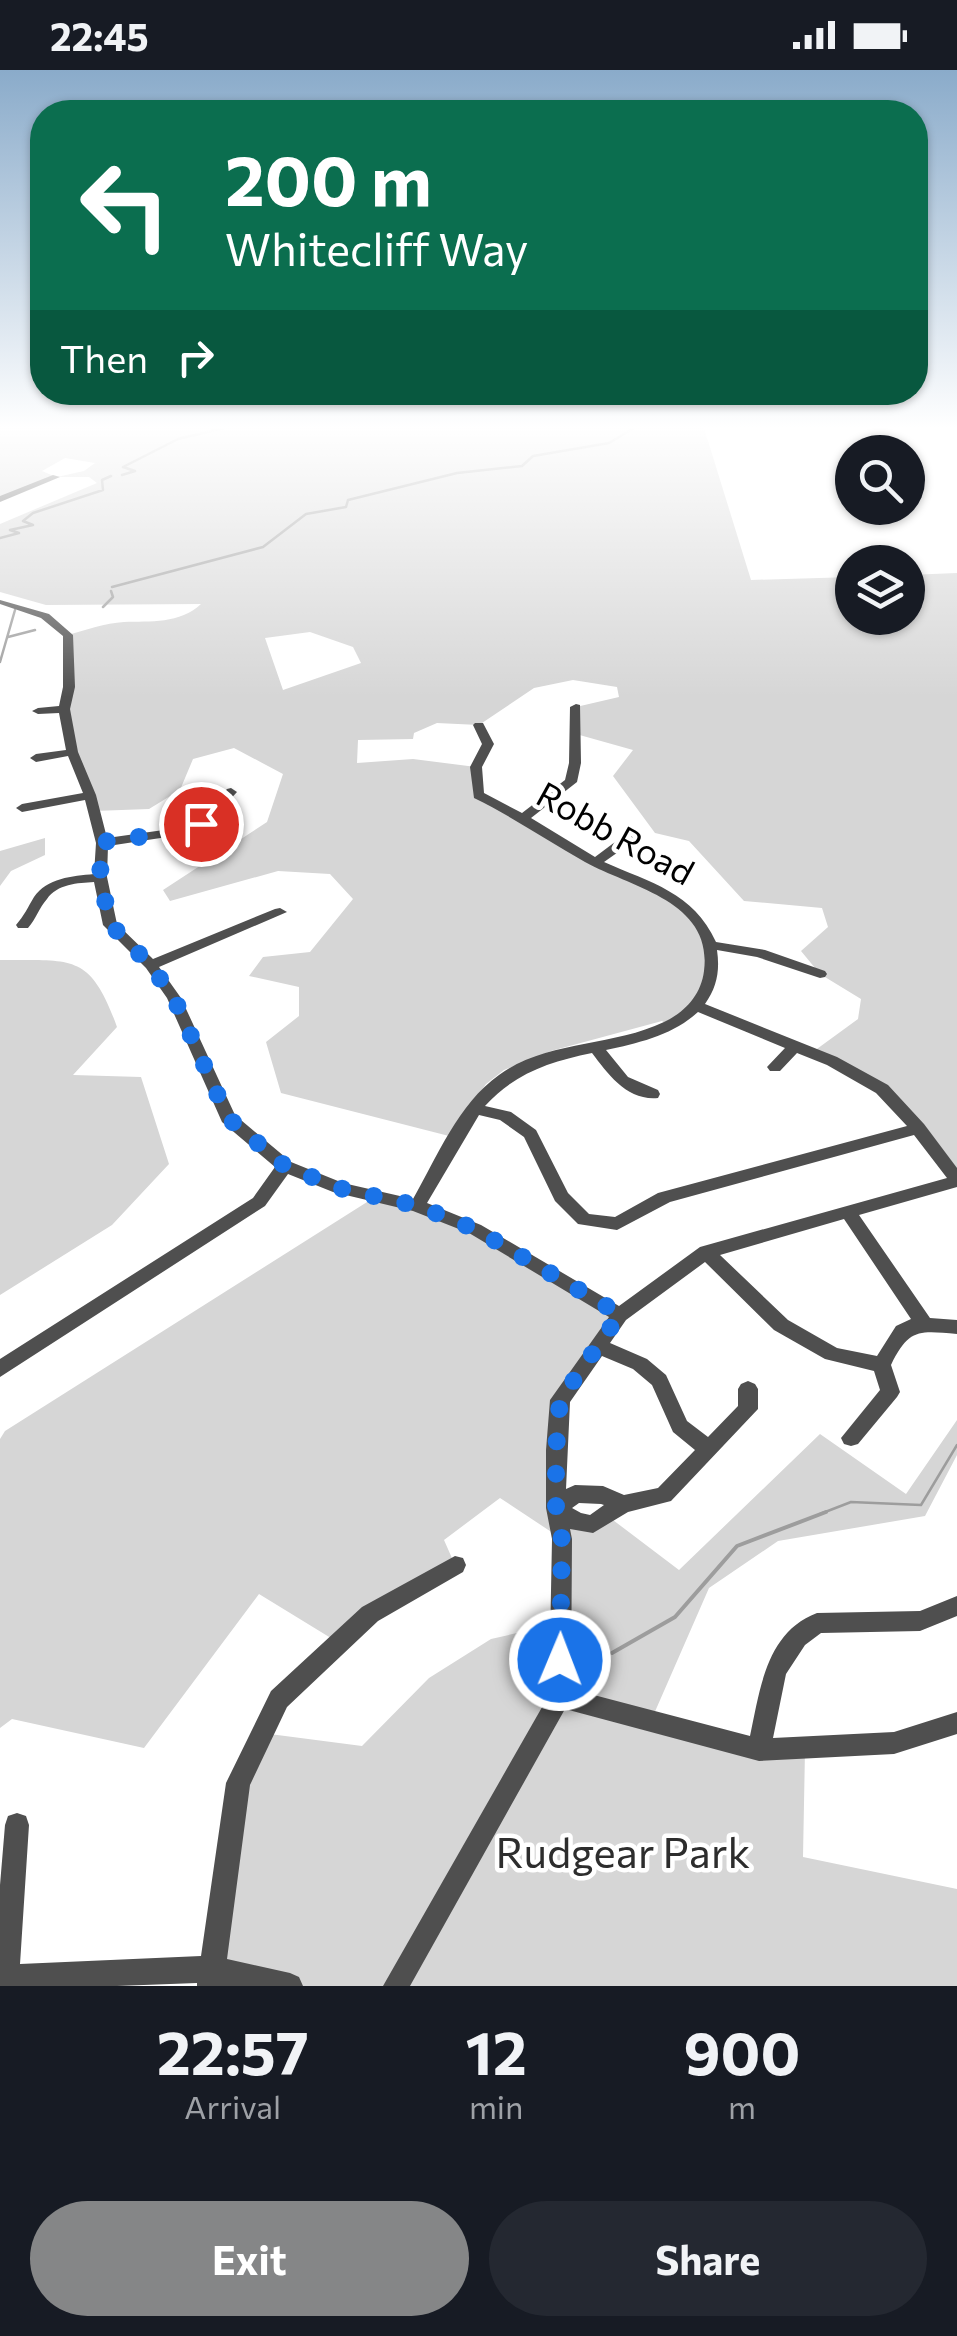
<!DOCTYPE html>
<html lang="en">
<head>
<meta charset="utf-8">
<style>
  :root { --surface:#171b24; --page:#242831; --text:#f1f3f6; --muted:#9ea1a6; --accent:#858687 }
  body { margin:0; font-family:Commissioner,sans-serif; background:var(--page); color:var(--text); height:100vh; display:flex; flex-direction:column; font-size:38px; white-space:nowrap }
  * { box-sizing:border-box; margin:0 }
  p { font-size:32px; color:var(--muted) }
  .icon { flex:none; width:55px; height:55px; fill:none; stroke:currentColor; stroke-width:2; stroke-linecap:round; stroke-linejoin:round }
  .map { position:relative; height:1916px; overflow:hidden }
  .drawer { display:flex; flex-direction:column; background:var(--surface); flex:1 }
  .drawer>* { flex:none }
  .guide { position:absolute; left:30px; top:30px; width:898px; height:305px; border-radius:40px; box-shadow:0 2px 8px #0004; background:#0b6e4f; color:#fff; overflow:hidden }
  .fabs { position:absolute; left:835px; top:365px; display:grid; gap:20px }
  .fabs a { display:grid; place-items:center; width:90px; height:90px; border-radius:50%; background:var(--surface); box-shadow:0 2px 8px #0004; font-size:50px }
  .pin { position:absolute; display:grid; place-items:center; width:85px; height:85px; color:#fff; margin:-42px; border:5px solid #fff; border-radius:50%; box-shadow:0 2px 10px #0007 }
  .me { position:absolute; width:110px; margin:-55px; rotate:1deg; stroke-linejoin:round; filter:drop-shadow(0 0 8px #0008) }
  .turn { display:flex; align-items:center; gap:35px; height:210px; padding:0 30px; font-size:45px }
  .turn .icon { width:130px; height:130px; stroke-width:2.5 }
  .turn b { display:block; font-size:70px; line-height:85px }
  .then { display:flex; align-items:center; height:95px; padding:0 30px; background:#0003; gap:20px; font-size:38px }
  .eta { display:flex; justify-content:space-evenly; align-items:center; height:170px; text-align:center }
  .eta b { font-size:60px; font-weight:700; line-height:70px }
  .primary-button { display:flex; gap:20px; margin-top:auto; padding:20px 30px }
  .primary-button a { flex:1; height:115px; border-radius:60px; background:var(--accent); color:#fff; font-size:40px; font-weight:700; line-height:115px; text-align:center }
  .primary-button a+a { background:var(--page); color:var(--text) }
  .status { display:flex; justify-content:space-between; align-items:center; height:70px; padding:0 50px; background:var(--surface); direction:ltr }
  .status svg { height:28px; fill:currentColor }
  .map>svg:first-child { display:block }
  .green { fill:#d6d6d6; fill-rule:evenodd }
  .lines { fill:none; stroke-linecap:round; stroke-linejoin:round }
  .stream-far1 { stroke:#9d9d9d; stroke-width:2.5 }
  .stream { stroke:#9d9d9d; stroke-width:4 }
  .minor { fill:#4f4f4f; fill-rule:evenodd }
  .route { stroke:#1a73e8; stroke-width:18; stroke-dasharray:0 32.4 }
  .labels { text-anchor:middle; stroke-width:9; stroke-linejoin:round; paint-order:stroke }
  .street-label { font-size:35px; fill:#000; stroke:#fff }
  .near-park-label { font-size:42px; fill:#2d2d2d; stroke:#fff }
</style>
</head>
<body>
<div class="status"><b>22:45</b><svg viewBox="0 0 49 12"><path d="M0 12V9h3v3zM5 12V6h3v6zM10 12V3h3v9zM15 12V0h3v12zM26 1h20v11H26zM47 4h2v5h-2z"/></svg></div>
<div class="map">
<svg width="957" height="1916" viewBox="0 0 957 1916">
  <rect width="100%" height="100%" fill="#fff"/>
  <path class="green" d="M0,358H704L751,510L852,507V548H908V505L957,503V1110L882,1019L810,984L858,949L861,929L820,904L801,881L828,857L822,838L744,831L689,771L655,763L613,706L633,680L576,664V637L619,627L617,617L573,610L534,618L479,655L437,653L414,663L413,669L358,670L357,693L413,689L476,697L478,725L596,792L673,826L711,875L698,937L669,956L662,951L551,981L504,1000L486,1014L449,1066L281,1023L266,972L299,946V917L249,906L263,887L310,882L353,829L330,804L278,801L170,831L163,820L267,752L283,704L234,678L193,689L180,720L149,739L94,741L64,639L68,565C86,560 105,553 124,552C150,551 180,554 201,534L46,535L0,522V454L97,413L89,407H57L84,401L95,393L65,388L42,401L56,407L0,429ZM310,562L353,577L361,593L283,620L265,568Z
    M45,768V785L11,801L0,816V781Z
    M0,890C72,891 90,882 117,957L73,1005L141,1007L169,1094L112,1155L0,1225Z
    M375,1127L475,1159L620,1245L560,1330L556,1438L577,1452L609,1447L679,1500L820,1364L906,1424L957,1350V1385L925,1446L778,1471L709,1518L650,1653L805,1680L803,1787L957,1819V1916H290L211,1899L238,1713L262,1663L362,1676L429,1608L491,1569L561,1553L562,1469L500,1428L444,1470L455,1495L339,1573L259,1524L144,1678L12,1649L0,1658V1369L5,1361Z"/>
  <g class="lines">
    <path class="stream-far1" d="M122,405L135,401L123,397L178,369L224,358
      M0,468L19,463L10,460L33,455L23,451L33,443L103,420L102,410L111,406
      M112,517L263,477L306,444L346,437L348,430L457,403L522,396L533,386L609,373L634,358
      M103,537L113,527L111,521
      M8,567L35,560
      M0,592L15,540
      M820,1444L851,1432L921,1435L957,1375"/>
    <path class="stream" d="M612,1583L675,1547L737,1476L826,1442"/>
    <path class="minor" d="M53,405L60,407L0,432V426Z
      M0,530L49,544L73,565L75,617L70,639L78,682L96,725L107,768L192,756L227,719L231,718L237,722L200,762L108,776L107,807L117,854L153,889L275,839L280,838L287,842L159,897L181,928L235,1045L291,1092L343,1113L413,1129C437,1087 458,1034 499,1005C547,970 612,977 664,952C685,942 701,925 704,901C713,831 632,818 585,792C548,771 513,747 474,728L470,697L482,674L473,655L475,653H483L494,674L482,697L484,723L522,743L565,710L569,693L570,637L576,634L580,635L581,693L577,712L531,748L595,787L631,760H641V766L604,792C651,813 693,822 716,872L765,880L825,901L827,904L825,907L820,908L757,887L717,880C720,901 717,917 705,934L837,987L888,1015L924,1054L957,1098V1117L859,1145L930,1248L957,1250V1264C919,1261 909,1258 891,1295L900,1322L897,1327L858,1374L851,1376L844,1374L841,1368L880,1320L874,1301L825,1289L774,1260L705,1192L626,1250L610,1273L647,1289L666,1305L687,1351L708,1367L738,1336V1319L741,1314L748,1311L755,1314L758,1319V1339L671,1431L628,1442L593,1463L570,1459L572,1469L571,1619L750,1666C760,1620 766,1562 817,1543L920,1541L957,1526V1546L920,1561L821,1563L805,1575L786,1604L773,1668L894,1662L957,1642V1664L894,1684L759,1691L565,1639L410,1916H383L549,1625L552,1469L546,1438V1380L550,1330L609,1247L469,1163L413,1141L333,1122L288,1104L265,1136L0,1307V1289L253,1128L275,1097L222,1052L167,928L146,898L103,855L94,812C78,813 57,814 47,829C39,838 36,849 28,858H18L16,855C24,846 28,837 34,827C47,808 72,806 94,804L96,773L85,730L22,742L16,738L22,734L83,723L68,686L36,692L30,688L36,684L66,680L59,643L38,644L32,641L38,638L59,636L63,617V566L41,548L0,534ZM698,942L785,978L767,997L770,1001H780L797,983L827,995L876,1023L907,1056L658,1123L615,1147L589,1144L568,1123L536,1060L511,1042L485,1036C515,1003 549,992 592,983C608,1004 627,1031 658,1028L660,1024L658,1020L628,1007L606,980C639,973 673,965 698,942ZM479,1045L500,1050L524,1067L555,1131L578,1154L617,1160L670,1132L914,1065L947,1108L700,1177L619,1236L481,1155L427,1133ZM844,1149L911,1249L896,1256L877,1286L837,1278L788,1250L720,1185ZM602,1286L633,1299L652,1315L673,1362L695,1380L658,1418L624,1425L603,1416L575,1415L566,1419L570,1332ZM579,1433L601,1434L604,1435L590,1445L581,1443L572,1438Z
      M455,1486L463,1488L466,1495L463,1502L378,1551L287,1637L250,1715L227,1889L290,1903L299,1907L303,1916H197V1913L117,1916H0V1815L5,1755L8,1746L17,1743L26,1746L29,1755L20,1894L201,1886L226,1713L271,1621L362,1537Z"/>
  </g>
  <linearGradient id="sky" x2="0" y2="1"><stop stop-color="#8aabca"/><stop offset="0.57" stop-color="#fff"/><stop offset="1" stop-color="#fff" stop-opacity="0"/></linearGradient>
  <rect width="957" height="627" fill="url(#sky)"/>
  <g class="lines">
    <path class="route" d="M201,754L196,759L102,772L100,806L110,854L151,896L174,928L228,1048L285,1096L339,1118L418,1136L475,1159L620,1244L560,1330L556,1380V1438L562,1470L560,1590"/>
  </g>
  <g class="labels">
    <g class="street-label">
      <text transform="translate(615 764) rotate(29)" y="12">Robb Road</text>
    </g>
    <g class="near-park-label">
      <text x="623" y="1798">Rudgear Park</text>
    </g>
  </g>
</svg>
<div class="fabs">
<a><svg class="icon" aria-label="search" viewBox="0 0 24 24"><circle cx="10" cy="10" r="6"/><path d="M15 15l6 6"/></svg></a>
<a><svg class="icon" aria-label="layers" viewBox="0 0 24 24"><path d="M12 4l9 5-9 5-9-5zM3 14l9 5 9-5"/></svg></a>
</div>
<div class="pin" style="left:201px;top:754px;background:#d93025"><svg class="icon" aria-label="arrive" viewBox="0 0 24 24"><path d="M6 21V4h12l-3 4 3 4H6"/></svg></div>
<svg class="me" style="left:560px;top:1590px" viewBox="-20 -20 40 40"><circle r="17" fill="#1a73e8" stroke="#fff" stroke-width="3"/><path d="M0-11L8 9 0 5-8 9z" fill="#fff"/></svg>
<div class="guide">
<div class="turn"><svg class="icon" aria-label="left" viewBox="0 0 24 24"><path d="M17 20v-9H6M10 6l-5 5 5 5"/></svg><div><b>200 m</b>Whitecliff Way</div></div>
<div class="then">Then<svg class="icon" aria-label="right" viewBox="0 0 24 24"><path d="M7 20v-9h11M14 6l5 5-5 5"/></svg></div>
</div>
</div>
<section class="drawer">
<div class="eta">
<div><b>22:57</b><p>Arrival</p></div>
<div><b>12</b><p>min</p></div>
<div><b>900</b><p>m</p></div>
</div>
<div class="primary-button"><a>Exit</a><a>Share</a></div>
</section>
</body>
</html>
